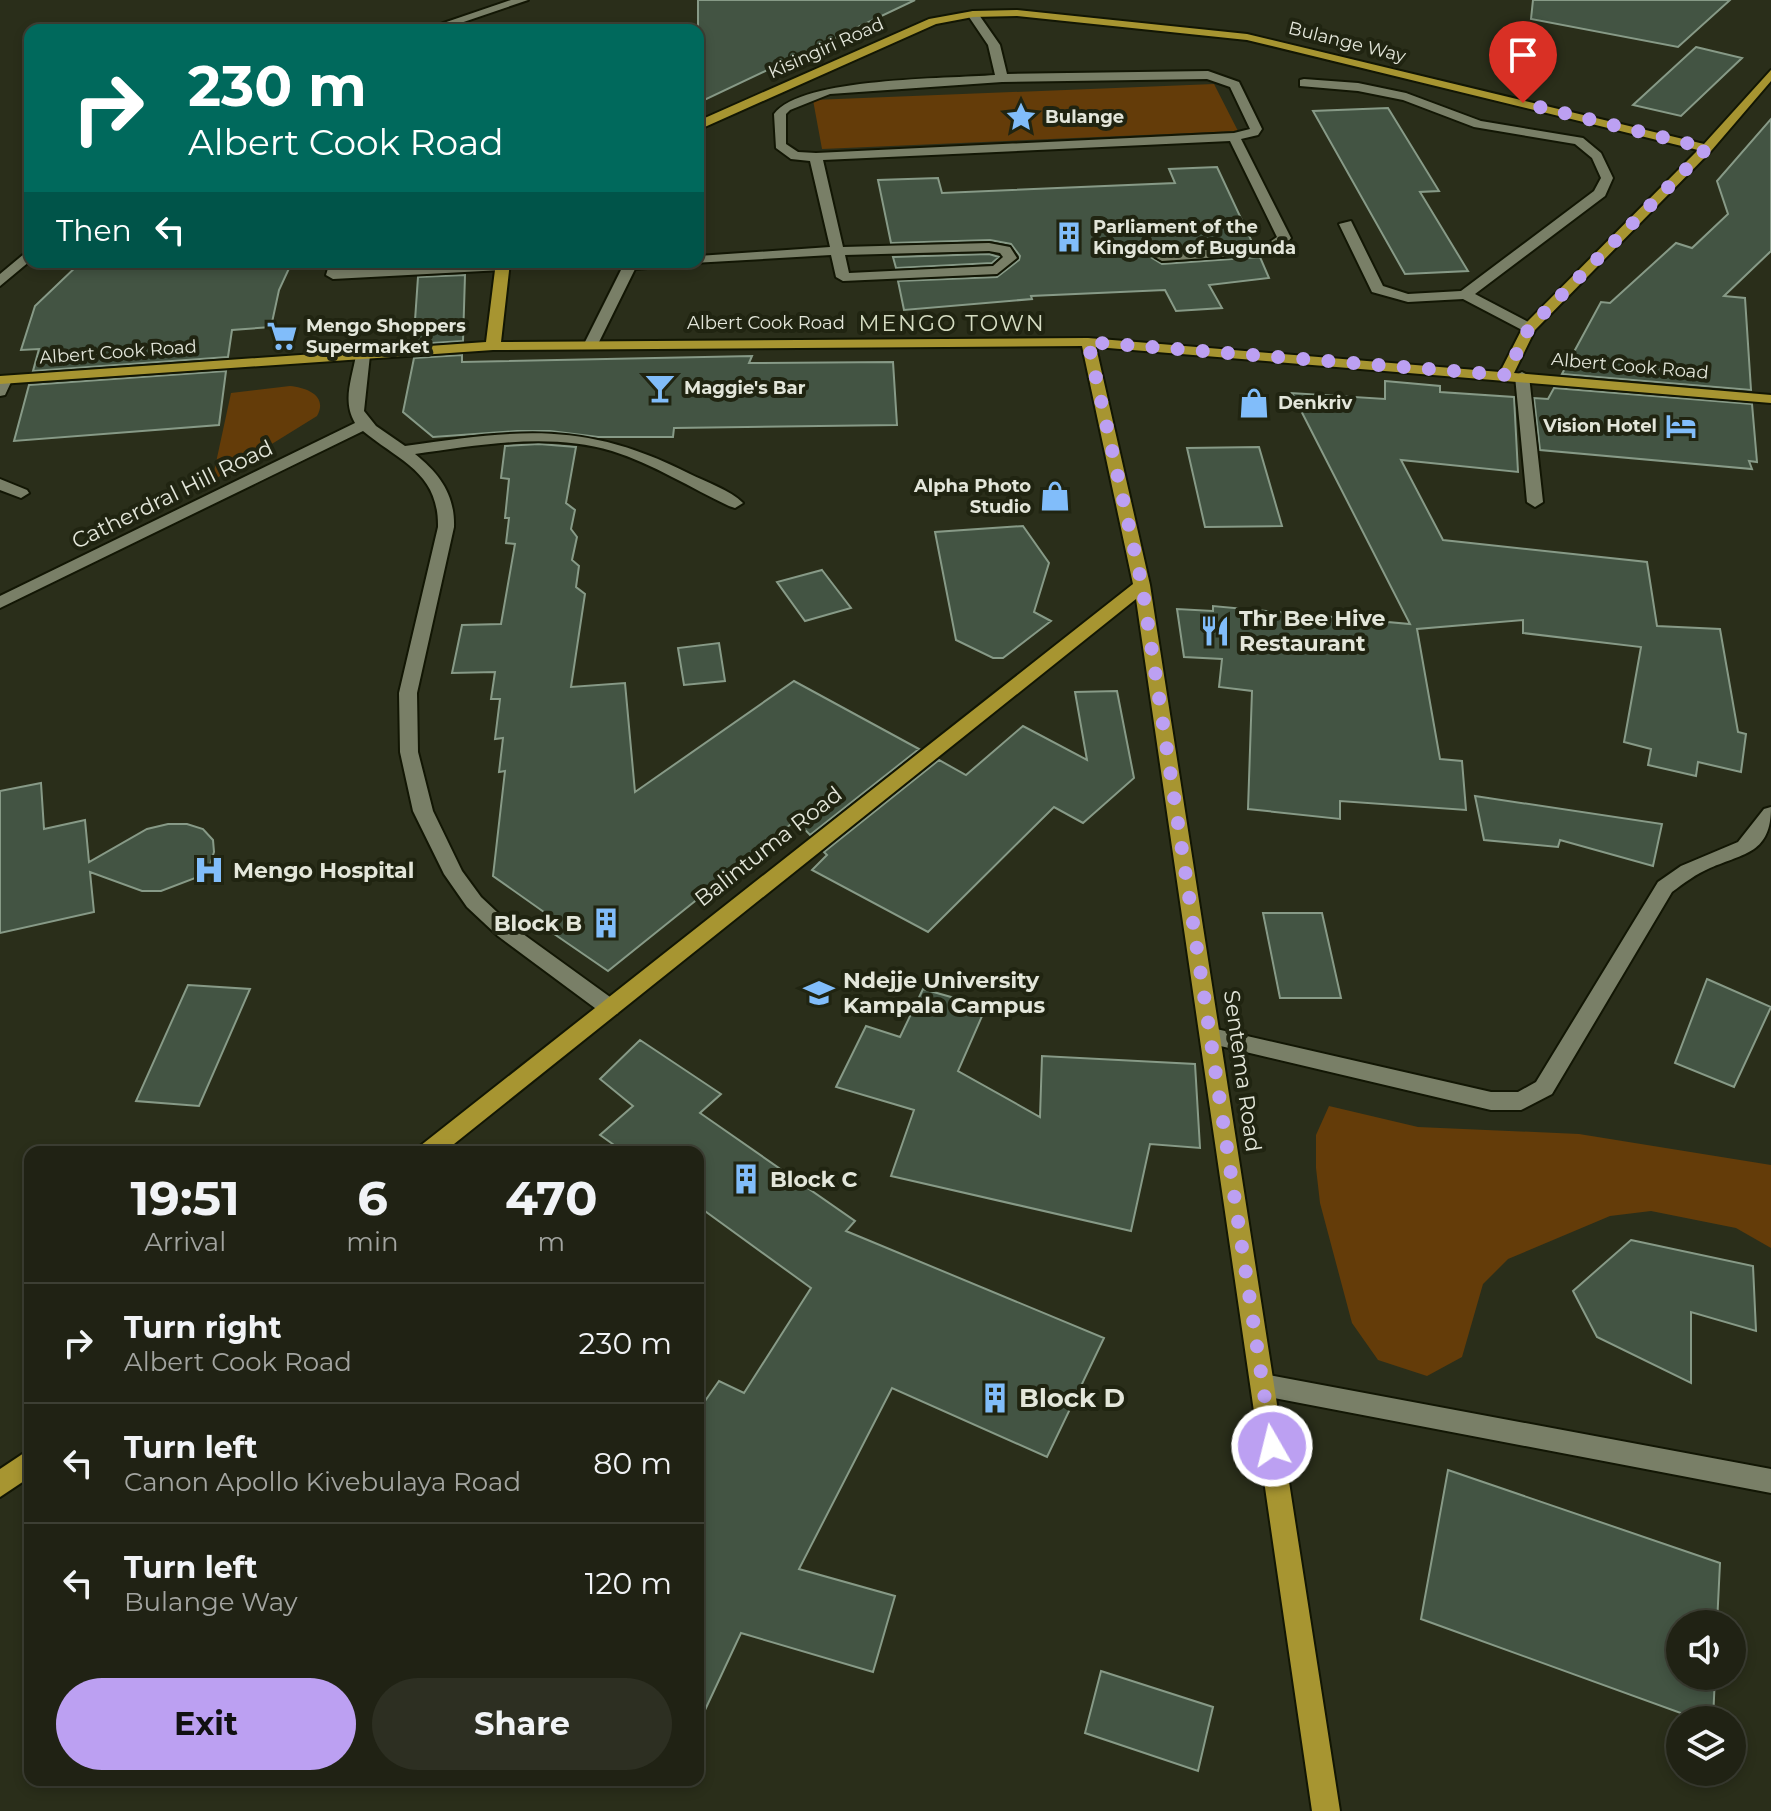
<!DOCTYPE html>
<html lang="en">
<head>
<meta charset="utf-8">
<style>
  :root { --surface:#202214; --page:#2d2f22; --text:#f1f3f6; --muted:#a2a4a0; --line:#3d3f34; --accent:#bca0f2 }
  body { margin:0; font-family:Montserrat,sans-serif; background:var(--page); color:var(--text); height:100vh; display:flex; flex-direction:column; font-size:30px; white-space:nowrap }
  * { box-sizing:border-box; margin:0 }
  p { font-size:26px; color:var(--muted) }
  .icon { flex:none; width:44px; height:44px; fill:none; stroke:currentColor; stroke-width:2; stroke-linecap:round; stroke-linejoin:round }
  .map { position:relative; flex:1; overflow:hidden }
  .side { position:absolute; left:24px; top:1146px; width:680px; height:640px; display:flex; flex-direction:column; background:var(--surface); border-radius:16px; box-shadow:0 4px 12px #0003,0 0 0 2px var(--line) }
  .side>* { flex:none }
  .guide { position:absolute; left:24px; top:24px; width:680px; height:244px; border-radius:16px; box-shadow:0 4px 12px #0003,0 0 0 2px var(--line); background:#00695c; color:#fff; overflow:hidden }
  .controls { position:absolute; left:1666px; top:1610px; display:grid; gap:16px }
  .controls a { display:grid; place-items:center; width:80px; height:80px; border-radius:50%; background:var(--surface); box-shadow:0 4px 12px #0003,0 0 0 2px var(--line); font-size:40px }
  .pin { position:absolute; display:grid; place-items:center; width:68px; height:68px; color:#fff; margin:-82px -34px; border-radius:50% 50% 50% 0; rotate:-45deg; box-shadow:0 0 8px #0007 }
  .pin .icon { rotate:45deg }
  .me { position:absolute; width:88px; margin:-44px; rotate:352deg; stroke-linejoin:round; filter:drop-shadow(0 0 6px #0008) }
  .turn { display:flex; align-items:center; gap:28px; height:168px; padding:0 32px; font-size:36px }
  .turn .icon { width:104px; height:104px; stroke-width:2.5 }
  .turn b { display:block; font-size:56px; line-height:68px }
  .then { display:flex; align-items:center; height:76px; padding:0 32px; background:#0003; gap:16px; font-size:30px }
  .eta { display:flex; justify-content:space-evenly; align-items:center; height:136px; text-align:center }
  .eta b { font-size:48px; font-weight:700; line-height:56px }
  .action { display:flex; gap:16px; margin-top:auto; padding:16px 32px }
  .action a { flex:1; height:92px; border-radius:48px; background:var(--accent); color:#111; font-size:32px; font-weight:700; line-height:92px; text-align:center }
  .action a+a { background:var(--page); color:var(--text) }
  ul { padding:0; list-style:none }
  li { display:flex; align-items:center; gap:24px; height:120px; padding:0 32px; border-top:2px solid var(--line) }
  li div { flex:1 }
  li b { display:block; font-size:30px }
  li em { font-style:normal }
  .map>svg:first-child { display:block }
  .green { fill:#643c09 }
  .building { fill:#435443; stroke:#879a87; stroke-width:2 }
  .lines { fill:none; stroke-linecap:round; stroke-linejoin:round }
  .minor-casing { stroke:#121604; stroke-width:4 }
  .major-casing { stroke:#121604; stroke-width:4 }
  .path { stroke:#626655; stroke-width:3; stroke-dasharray:1 4; stroke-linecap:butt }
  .minor { fill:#797f67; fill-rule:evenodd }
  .major { fill:#a79531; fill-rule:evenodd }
  .route { stroke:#bca0f2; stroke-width:14; stroke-dasharray:0 25.2 }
  .labels { text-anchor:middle; stroke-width:8; stroke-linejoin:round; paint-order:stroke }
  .far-street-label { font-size:18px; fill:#e3e6da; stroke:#202411 }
  .far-poi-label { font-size:18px; font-weight:bold; fill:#e3e6da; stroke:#202411; text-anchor:start }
  .far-quarter-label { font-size:22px; letter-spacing:2px; fill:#d5dcc2; stroke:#202411 }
  .street-label { font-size:22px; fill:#e3e6da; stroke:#202411 }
  .poi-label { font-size:22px; font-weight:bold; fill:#e3e6da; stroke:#202411; text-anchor:start }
  .near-poi-label { font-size:26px; font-weight:bold; fill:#e3e6da; stroke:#202411; text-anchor:start }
</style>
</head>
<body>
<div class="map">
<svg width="1771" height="1811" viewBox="0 0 1771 1811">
  <rect width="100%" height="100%" fill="#2a2e1a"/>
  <path class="green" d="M1214,84L1238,131L822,149L813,100Z
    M290,386C308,388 328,396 317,416L212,481L231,393Z
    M1329,1106L1418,1127L1579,1134L1771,1165V1248L1736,1228L1651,1211L1610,1216L1508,1259L1483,1284L1462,1357L1427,1376L1378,1360L1352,1323L1320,1203L1316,1168V1135Z"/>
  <path class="building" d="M698,0H915L698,103Z
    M1533,0H1730L1678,47L1531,19Z
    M1696,47L1742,58L1681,116L1633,105Z
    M1388,108L1439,191L1420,192L1468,271L1405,274L1313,111Z
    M1771,119V251L1724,296L1745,298L1751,390L1562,374L1601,302L1610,303L1676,243L1692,248L1728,214L1717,181Z
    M1217,167L1253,244L1162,250L1152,258L1162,264L1260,257L1269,278L1209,285L1222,308L1176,311L1165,290L1031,296L1032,299L904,310L898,281L997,277L1019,260L1020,256L1011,244L990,240L891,243L878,180L938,178L942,193L1175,183L1169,169Z
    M989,254L999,257L992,263L896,268L893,257Z
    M81,262H292L279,290L271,327L232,330L228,357L33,371L39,349L21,350L35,306Z
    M465,275L463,341L417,344L419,335H414L418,277Z
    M462,355V362L752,356L749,363L893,362L897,425L674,428L673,437H598L550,431H517L433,437L403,412L414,358Z
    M226,371L219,425L14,441L29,385Z
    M1385,381L1440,386V392L1514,397L1518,472L1401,460L1443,540L1647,562L1657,626L1720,629L1738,732L1746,734L1741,772L1698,762L1696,776L1648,765L1651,749L1624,742L1641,647L1523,633V620L1417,629L1440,759L1462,761L1466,810L1340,801V819L1248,809L1252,691L1219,687L1222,659L1184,657L1177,609L1213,611V606L1410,624L1292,393L1385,399Z
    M1554,388L1752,404L1757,462L1749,461L1752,469L1540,450L1534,398L1548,399Z
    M539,444L576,447L566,503L575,510L571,529L577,537L572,560L579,566L576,587L585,594L571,687L625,683L635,792L794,681L919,749L810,835L796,820L608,971L541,925L551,917L493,876L505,771L499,772L503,738L495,739L500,699H491L495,672L452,673L462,625L501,624L515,544L506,543L509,518H505L509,479L501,478L505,446Z
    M1259,447L1282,526L1205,527L1187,448Z
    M1023,526L1049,563L1034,612L1051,621L1003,658H993L956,640L935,532Z
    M822,570L851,608L805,621L777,582Z
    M719,643L725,681L684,685L678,648Z
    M1117,691L1134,778L1083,823L1054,807L928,932L812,870L827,855L824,852L939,760L966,775L1023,726L1087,760L1075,692Z
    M41,783L44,829L85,820L89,862L147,829L168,824H187L203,829L213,840L214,852L210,865L198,877L161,891H142L90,872L94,912L0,933V791Z
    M1475,796L1662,824L1653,866L1560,840L1558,847L1484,840Z
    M1263,913H1322L1341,998H1280Z
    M1707,979L1771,1007L1734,1087L1675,1063Z
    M188,985L250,989L199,1106L136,1101Z
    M923,989L986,1007L958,1071L1040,1117L1042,1056L1195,1064L1200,1148L1150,1144L1131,1231L891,1176L914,1110L836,1087L866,1026L900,1037Z
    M640,1040L721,1094L700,1113L855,1221L846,1231L1104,1338L1047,1457L892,1388L799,1569L895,1596L873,1672L741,1633L698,1725V1411L719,1381L744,1393L811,1288L698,1206V1152H624L600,1135L633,1106L600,1079Z
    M1631,1240L1753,1266L1756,1331L1691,1312V1383L1597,1337L1573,1291Z
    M1448,1470L1720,1563L1717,1624H1680V1676H1715L1713,1720H1700L1421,1619Z
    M1101,1671L1213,1707L1198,1771L1085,1733Z"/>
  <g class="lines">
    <g class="minor-casing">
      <path id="minor" d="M511,0H528L440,30H423Z
        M973,11L977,12L1000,45L1007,74L1208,71L1239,82L1262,129L1258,135L1241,139L1291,238C1283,248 1277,251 1265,254L1162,261L1155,257L1162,253L1264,246L1277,237L1230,141L823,160L843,247L989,243L1010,247L1017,258L997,274L843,281L836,277L831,255L693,263L698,262V256L830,247L810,161L791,159L776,148L774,114C802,77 947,79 995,75L988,45L967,14ZM1207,79L1230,87L1250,129L1234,133L816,153L798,152L786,144V114L790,110L830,94L1002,82ZM989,251L1000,253L1003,257L993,266L849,273L845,255Z
        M1304,79L1358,83L1406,93L1481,121L1583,138L1601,153L1613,178L1605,196L1475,294L1534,325V331H1524L1463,299L1408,302L1372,292L1339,224L1351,221L1383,286L1408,294L1461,291L1594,191L1601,178L1592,158L1575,144L1474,127L1403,100L1358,91L1300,86V80Z
        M30,249V261L0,286V274Z
        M330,262H344L341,270L500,262L509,266L502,270L333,279L326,275Z
        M625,262H680L673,266L635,269L598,344L596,347H586L584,344Z
        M363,351L370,355L364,411L376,426L405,446C518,430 584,420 690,474C706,482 730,490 743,503L735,508L729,506C691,488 653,464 612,451C549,432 479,445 415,454C440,474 455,495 454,527L417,693L418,752L433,811L462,871L481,897L512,926L617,1002L621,1008L617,1014H603L498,936L467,907L444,874L413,811L400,752L399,693L438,527C439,472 399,461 363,431L0,608V596L355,423C342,401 352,379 356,355Z
        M1522,372L1529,376L1543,502L1535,507L1527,502L1515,376Z
        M5,376L12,380L5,395L0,396V377Z
        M0,479L27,490L29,493L21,498L0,490Z
        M1771,807C1771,853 1745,853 1710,868C1696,874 1684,883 1672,892L1552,1094L1521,1110H1491L1212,1044L1204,1042L1201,1036L1204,1030L1212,1028L1491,1092H1518L1536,1082L1658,882L1681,866L1738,842L1764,809Z
        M1263,1374L1771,1469V1493L1263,1396L1254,1393L1251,1385L1254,1377Z"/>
    </g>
    <g class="major-casing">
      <path id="major" d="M1017,10L1247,34L1704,144L1771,70V81L1711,151L1535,330L1514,373L1771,395V403L1096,347L1150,585L1340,1811H1312L1136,599L444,1152H417L420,1146L1133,584L1082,346L493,350L0,384V376L486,342L496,262H510L501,342L1088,338L1500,372L1524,325L1698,150L1247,40L1017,16L973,17L936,24L698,130V121L929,19L973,11Z
        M30,1449V1477L0,1497V1469Z"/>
    </g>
    <path class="path" d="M1015,113L1027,114L1029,118L1014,120L1010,116Z"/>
    <use href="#minor" class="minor"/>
    <use href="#major" class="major"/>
  </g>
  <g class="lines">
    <path class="route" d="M1272,1446L1142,585L1088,342L1506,375L1529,328L1707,148L1523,103"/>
  </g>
  <defs>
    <g id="sight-bare" transform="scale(2.4)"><path d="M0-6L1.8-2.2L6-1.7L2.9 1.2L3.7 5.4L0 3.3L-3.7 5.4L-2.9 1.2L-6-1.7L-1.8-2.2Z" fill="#81bdfa" stroke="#202411" stroke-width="2.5" paint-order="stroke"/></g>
    <g id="building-bare" transform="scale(2.4)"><path d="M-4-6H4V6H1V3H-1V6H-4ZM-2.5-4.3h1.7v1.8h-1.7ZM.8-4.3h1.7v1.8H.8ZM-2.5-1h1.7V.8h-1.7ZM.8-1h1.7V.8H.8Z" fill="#81bdfa" stroke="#202411" stroke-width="2.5" paint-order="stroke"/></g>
    <g id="supermarket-bare" transform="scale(2.4)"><path d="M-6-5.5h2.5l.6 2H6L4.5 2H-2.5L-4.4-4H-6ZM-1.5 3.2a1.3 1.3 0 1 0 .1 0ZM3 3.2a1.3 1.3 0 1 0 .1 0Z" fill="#81bdfa" stroke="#202411" stroke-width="2.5" paint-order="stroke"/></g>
    <g id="bar-bare" transform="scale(2.4)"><path d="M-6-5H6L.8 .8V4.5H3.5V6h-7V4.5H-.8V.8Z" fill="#81bdfa" stroke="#202411" stroke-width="2.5" paint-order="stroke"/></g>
    <g id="shop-bare" transform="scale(2.4)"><path d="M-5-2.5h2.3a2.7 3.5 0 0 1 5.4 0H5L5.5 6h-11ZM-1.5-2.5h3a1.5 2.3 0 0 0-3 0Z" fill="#81bdfa" stroke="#202411" stroke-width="2.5" paint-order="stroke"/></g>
    <g id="hotel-bare" transform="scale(2.4)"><path d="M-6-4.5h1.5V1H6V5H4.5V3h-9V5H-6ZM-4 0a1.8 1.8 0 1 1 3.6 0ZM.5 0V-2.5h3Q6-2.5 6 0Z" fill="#81bdfa" stroke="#202411" stroke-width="2.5" paint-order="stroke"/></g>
    <g id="restaurant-bare" transform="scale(2.4)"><path d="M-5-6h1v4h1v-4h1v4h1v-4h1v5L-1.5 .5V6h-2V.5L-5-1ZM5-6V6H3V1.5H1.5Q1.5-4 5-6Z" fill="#81bdfa" stroke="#202411" stroke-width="2.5" paint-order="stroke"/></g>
    <g id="hospital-bare" transform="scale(2.4)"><path d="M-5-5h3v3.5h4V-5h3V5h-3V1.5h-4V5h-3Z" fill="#81bdfa" stroke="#202411" stroke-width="2.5" paint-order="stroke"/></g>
    <g id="university-bare" transform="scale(2.4)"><path d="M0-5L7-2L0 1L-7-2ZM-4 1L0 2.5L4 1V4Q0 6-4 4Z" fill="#81bdfa" stroke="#202411" stroke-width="2.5" paint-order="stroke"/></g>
  </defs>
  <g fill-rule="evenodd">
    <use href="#sight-bare" x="1021" y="117"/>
    <use href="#building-bare" x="1069" y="237"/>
    <use href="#supermarket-bare" x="282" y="336"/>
    <use href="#bar-bare" x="660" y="388"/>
    <use href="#shop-bare" x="1254" y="403"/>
    <use href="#hotel-bare" x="1681" y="426"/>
    <use href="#shop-bare" x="1055" y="496"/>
    <use href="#restaurant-bare" x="1215" y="631"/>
    <use href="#hospital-bare" x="209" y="870"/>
    <use href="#building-bare" x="606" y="923"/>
    <use href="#university-bare" x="819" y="993"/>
    <use href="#building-bare" x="746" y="1179"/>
    <use href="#building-bare" x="995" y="1398"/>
  </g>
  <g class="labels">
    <g class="far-street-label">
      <text transform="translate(1347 42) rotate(14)" y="6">Bulange Way</text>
      <text transform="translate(826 48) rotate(-24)" y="6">Kisingiri Road</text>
      <text x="766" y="329">Albert Cook Road</text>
      <text transform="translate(118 352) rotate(-4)" y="6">Albert Cook Road</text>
      <text transform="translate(1630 366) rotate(5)" y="6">Albert Cook Road</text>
    </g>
    <g class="far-poi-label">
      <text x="1045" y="123">Bulange</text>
      <text x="1093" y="233">Parliament of the<tspan x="1093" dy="21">Kingdom of Bugunda</tspan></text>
      <text x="306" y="332">Mengo Shoppers<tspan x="306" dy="21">Supermarket</tspan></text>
      <text x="684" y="394">Maggie's Bar</text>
      <text x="1278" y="409">Denkriv</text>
      <text x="1657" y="432" text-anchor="end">Vision Hotel</text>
      <text x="1031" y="492" text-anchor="end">Alpha Photo<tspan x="1031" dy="21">Studio</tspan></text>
    </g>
    <g class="far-quarter-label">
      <text x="952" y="331">MENGO TOWN</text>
    </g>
    <g class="street-label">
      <text transform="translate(172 494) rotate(-26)" y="8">Catherdral Hill Road</text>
      <text transform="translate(768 846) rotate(-38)" y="8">Balintuma Road</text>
      <text transform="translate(1243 1071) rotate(82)" y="8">Sentema Road</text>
    </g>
    <g class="poi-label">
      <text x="1239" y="626">Thr Bee Hive<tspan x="1239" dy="25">Restaurant</tspan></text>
      <text x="233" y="878">Mengo Hospital</text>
      <text x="582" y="931" text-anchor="end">Block B</text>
      <text x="843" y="988">Ndejje University<tspan x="843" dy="25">Kampala Campus</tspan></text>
      <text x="770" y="1187">Block C</text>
    </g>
    <g class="near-poi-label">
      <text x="1019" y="1407">Block D</text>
    </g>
  </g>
</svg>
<div class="controls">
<a><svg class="icon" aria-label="sound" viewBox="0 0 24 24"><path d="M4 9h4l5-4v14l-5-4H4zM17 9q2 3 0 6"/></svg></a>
<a><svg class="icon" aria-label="layers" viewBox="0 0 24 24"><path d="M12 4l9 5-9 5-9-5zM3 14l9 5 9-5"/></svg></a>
</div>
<div class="pin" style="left:1523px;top:103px;background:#d93025"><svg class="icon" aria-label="arrive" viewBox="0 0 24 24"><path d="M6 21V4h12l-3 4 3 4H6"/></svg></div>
<svg class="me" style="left:1272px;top:1446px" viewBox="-20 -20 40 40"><circle r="17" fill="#bca0f2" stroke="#fff" stroke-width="3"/><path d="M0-11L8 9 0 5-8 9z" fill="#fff"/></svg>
<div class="guide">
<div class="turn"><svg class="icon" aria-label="right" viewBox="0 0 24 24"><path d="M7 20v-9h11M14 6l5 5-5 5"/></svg><div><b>230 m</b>Albert Cook Road</div></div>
<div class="then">Then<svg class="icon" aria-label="left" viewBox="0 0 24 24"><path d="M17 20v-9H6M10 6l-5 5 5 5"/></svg></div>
</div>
<section class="side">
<div class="eta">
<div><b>19:51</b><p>Arrival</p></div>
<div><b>6</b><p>min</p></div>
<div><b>470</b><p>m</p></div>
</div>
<ul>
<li><svg class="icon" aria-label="right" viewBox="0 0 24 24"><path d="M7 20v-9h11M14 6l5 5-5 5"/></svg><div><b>Turn right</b><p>Albert Cook Road</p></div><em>230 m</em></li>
<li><svg class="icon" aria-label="left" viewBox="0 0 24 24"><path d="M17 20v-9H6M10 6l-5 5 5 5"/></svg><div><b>Turn left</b><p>Canon Apollo Kivebulaya Road</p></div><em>80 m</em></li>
<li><svg class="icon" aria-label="left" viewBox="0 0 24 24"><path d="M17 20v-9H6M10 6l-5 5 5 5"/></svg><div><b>Turn left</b><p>Bulange Way</p></div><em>120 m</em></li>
</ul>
<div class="action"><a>Exit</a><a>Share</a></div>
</section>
</div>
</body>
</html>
